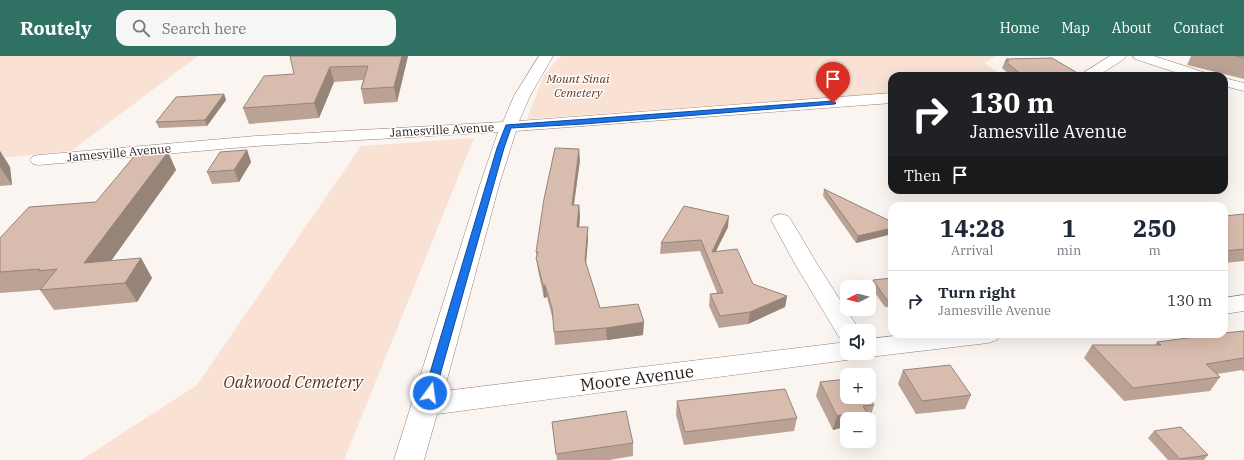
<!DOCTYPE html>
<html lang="en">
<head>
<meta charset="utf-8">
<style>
  :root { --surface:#fff; --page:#f6f6f7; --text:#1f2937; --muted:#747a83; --line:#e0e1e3; --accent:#2f7263 }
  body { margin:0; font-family:"IBM Plex Serif",serif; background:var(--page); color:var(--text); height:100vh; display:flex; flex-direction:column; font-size:15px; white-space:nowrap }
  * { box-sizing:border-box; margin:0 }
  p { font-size:13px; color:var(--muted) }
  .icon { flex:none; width:22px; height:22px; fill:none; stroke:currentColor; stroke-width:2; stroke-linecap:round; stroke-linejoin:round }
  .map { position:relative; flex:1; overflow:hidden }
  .sheet { position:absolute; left:888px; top:146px; width:340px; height:136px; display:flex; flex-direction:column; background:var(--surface); border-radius:12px; box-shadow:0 4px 16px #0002 }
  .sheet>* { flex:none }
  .banner { position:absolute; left:888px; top:16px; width:340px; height:122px; border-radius:12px; box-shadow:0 4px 16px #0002; background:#202124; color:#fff; overflow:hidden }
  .needle { width:26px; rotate:264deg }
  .buttons { position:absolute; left:840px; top:224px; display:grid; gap:8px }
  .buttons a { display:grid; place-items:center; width:36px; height:36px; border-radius:8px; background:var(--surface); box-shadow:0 4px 16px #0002; font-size:20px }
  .pin { position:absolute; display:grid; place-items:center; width:34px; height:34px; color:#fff; margin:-41px -17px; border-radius:50% 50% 50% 0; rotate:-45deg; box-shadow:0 0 4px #0007 }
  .pin .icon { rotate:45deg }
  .me { position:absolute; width:44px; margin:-22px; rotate:14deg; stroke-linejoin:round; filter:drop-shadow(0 0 3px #0008) }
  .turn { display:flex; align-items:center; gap:14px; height:84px; padding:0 16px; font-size:18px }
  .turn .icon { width:52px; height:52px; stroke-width:2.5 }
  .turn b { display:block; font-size:28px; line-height:34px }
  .then { display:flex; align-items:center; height:38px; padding:0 16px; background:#0003; gap:8px; font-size:15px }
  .eta { display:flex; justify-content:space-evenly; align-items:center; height:68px; text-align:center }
  .eta b { font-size:24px; font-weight:700; line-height:28px }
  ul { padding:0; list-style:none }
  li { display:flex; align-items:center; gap:12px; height:60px; padding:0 16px; border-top:1px solid var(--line) }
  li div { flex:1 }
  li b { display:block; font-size:15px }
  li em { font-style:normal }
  header { display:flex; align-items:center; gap:24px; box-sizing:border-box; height:56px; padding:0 20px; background:var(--accent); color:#fff }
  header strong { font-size:19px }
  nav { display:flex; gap:22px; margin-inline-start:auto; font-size:14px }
  .search { width:280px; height:36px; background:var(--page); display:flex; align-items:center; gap:10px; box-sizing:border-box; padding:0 14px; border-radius:12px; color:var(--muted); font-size:15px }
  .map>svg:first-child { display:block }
  .green { fill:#f9e1d4 }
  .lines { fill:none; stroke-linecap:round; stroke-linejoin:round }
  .minor-casing { stroke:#987e70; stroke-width:1 }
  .minor { fill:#fff; fill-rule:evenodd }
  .wall { fill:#baa295 }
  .shaded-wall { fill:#978479 }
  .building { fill:#d8bcad; stroke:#978479 }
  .route { fill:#1a73e8; stroke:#114b97 }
  .labels { text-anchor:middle; stroke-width:3; stroke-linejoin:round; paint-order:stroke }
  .far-park-label { font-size:12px; font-style:italic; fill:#61351c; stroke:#fff }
  .far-street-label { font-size:12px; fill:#271c17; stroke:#fff }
  .near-street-label { font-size:17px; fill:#271c17; stroke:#fff }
  .near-park-label { font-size:17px; font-style:italic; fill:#61351c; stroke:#fff }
</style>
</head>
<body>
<header>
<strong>Routely</strong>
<div class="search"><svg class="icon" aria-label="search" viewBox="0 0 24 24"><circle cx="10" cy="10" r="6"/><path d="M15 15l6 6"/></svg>Search here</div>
<nav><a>Home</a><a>Map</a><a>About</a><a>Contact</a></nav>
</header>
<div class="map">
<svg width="1244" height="404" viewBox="0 0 1244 404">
  <rect width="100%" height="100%" fill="#fbf5f2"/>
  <path class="green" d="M0,0H198L71,95L0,102Z
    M561,0H996L985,7L1003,20H892V37L527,63L544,19Z
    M474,82L344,404H81L197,329L361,90Z"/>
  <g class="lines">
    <g class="minor-casing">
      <path id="minor" d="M539,0H553L530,40L519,65L892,37V47L516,75L499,129L444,335L847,286V297H859L856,302L847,304L437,358L424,404H394L480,129L498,76L256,90L39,109L33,108L30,104L33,100L39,99L256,80L503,66L514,40Z
        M1110,0H1126L1124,3L1098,20H1081L1083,17Z
        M1133,0H1154L1206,17L1208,20H1187L1135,3Z
        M1224,22L1244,27V35L1224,30Z
        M781,158L788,160L791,164L817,208L860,275H847V283L839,281L795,208L771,164L774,160Z
        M1244,239V255L1224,258V242Z
        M911,278H1001L997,284L988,287L869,301L859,297H869V283Z"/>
    </g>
    <use href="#minor" class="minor"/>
  </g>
  <path class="wall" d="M290,0H408L397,46L364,48L361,33L363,24L334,26L319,62L249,68L243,52L294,18Z
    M1191,0H1244V23L1187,9Z
    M1006,3L1081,19L1088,20H1011L1002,12L1005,5H1006Z
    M224,38L226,44L207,70L159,72L156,66Z
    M247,94L251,106L239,126L212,128L207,116Z
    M0,95L10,111L12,129L0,130Z
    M168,96L176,114L111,205L141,202L152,222L137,246L54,254L40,234L0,237V182L96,146Z
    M580,104L574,149H579L580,161L579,171H588V183L586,209L600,252L643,279L607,284L555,289L553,264L547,241L544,242L538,214L536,196Z
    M824,133L892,166V178L856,187L823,140Z
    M1244,158V205L1224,207V160Z
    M728,171L716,195L753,228L787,240L785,251L748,268L719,272L709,250L710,238L717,237L700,195L660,198L661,187Z
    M892,222V251H885L871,231L873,224Z
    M1244,275V316L1242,314L1217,318L1220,321L1210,335L1124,345L1084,302L1092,289H1155L1157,286Z
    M903,314L971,339L965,353L916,358L898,328Z
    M820,326L874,349L869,366V363H847V379H844L840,372L833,374L816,340Z
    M677,345L797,362L794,375L684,389L676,359Z
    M552,366L633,387V400L609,404H557Z
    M1154,375L1208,399L1204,404H1168L1148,382Z"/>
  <path class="shaded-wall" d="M402,0H408L397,46L394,31Z
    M330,11L334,26L319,62L314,47Z
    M224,38L226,44L207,70L205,64Z
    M579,93L580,104L572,161V149Z
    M247,94L251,106L239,126L234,114Z
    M0,95L10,111L12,129L0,111Z
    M168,96L176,114L96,226L84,207Z
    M579,149L580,161L578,183L577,171Z
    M729,160L728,171L710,207L712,196Z
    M588,171V183L585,217V204Z
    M892,172V178L856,187L858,180Z
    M141,202L152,222L137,246L125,227Z
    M543,229H545L547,241L544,242Z
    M787,240L785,251L748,268L750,256Z
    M644,266L643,279L607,284L606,272Z
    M844,358L840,372L833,374L837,360Z"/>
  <path class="building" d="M290,0H402L394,31L361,33L368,10L330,11L314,47L243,52L264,20L294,18Z
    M1236,0H1244V2Z
    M1052,2L1081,19L1085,18L1088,20H1023L1005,5H1009L1006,3Z
    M224,38L205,64L156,66L176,41Z
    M555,92L579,93L572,149H579L577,171H588L585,204L600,252L638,248L644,266L606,272L554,276L552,252L545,229H543L536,202L538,196H536L544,143Z
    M247,94L234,114L207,116L220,96Z
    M168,96L84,207L141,202L125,227L40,234L57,213L39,215L40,213L0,216V182L29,151L96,146L136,98Z
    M824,133L892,166V172L858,180Z
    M684,150L729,160L712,196L737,193L753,228L787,240L750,256L720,260L710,238L723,237L701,184L661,187Z
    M1244,158V193L1226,195L1228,196H1224V160Z
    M892,222V244H887L873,224Z
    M1244,275V302L1206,308L1220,321L1133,332L1092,289H1161L1157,286L1219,278H1224V277Z
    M950,309L971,339L922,345L903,314Z
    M847,323V341H869L874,349L863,350L870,362L865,363H847V364L844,358L837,360L820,326Z
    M785,333L797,362L685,376L677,345Z
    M626,355L633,387L556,398L552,366Z
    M1181,371L1208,399L1180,403L1154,375Z"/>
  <path class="route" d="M833,45L836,47L835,48L584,68L511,72L504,92L435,337L434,340L430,341L425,340L424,337L497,92L506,69Z"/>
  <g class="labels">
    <g class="far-park-label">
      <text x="578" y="27">Mount Sinai<tspan x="578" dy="14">Cemetery</tspan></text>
    </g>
    <g class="far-street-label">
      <text transform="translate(442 74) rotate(-3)" y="4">Jamesville Avenue</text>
      <text transform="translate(119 97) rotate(-5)" y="4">Jamesville Avenue</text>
    </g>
    <g class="near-street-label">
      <text transform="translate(637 322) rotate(-7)" y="6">Moore Avenue</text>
    </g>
    <g class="near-park-label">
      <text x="293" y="332">Oakwood Cemetery</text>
    </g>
  </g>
</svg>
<div class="buttons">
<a><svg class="needle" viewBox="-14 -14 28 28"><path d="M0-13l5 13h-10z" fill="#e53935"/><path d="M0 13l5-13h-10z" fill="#747a83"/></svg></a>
<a><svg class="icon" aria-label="sound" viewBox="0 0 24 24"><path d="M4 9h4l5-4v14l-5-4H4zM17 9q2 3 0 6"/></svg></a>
<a>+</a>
<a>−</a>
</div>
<div class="pin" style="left:833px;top:47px;background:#d93025"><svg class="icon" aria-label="arrive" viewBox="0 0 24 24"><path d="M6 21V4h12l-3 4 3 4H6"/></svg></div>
<svg class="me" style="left:430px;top:337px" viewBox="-20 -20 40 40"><circle r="17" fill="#1a73e8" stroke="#fff" stroke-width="3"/><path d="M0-11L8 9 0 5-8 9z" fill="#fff"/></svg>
<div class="banner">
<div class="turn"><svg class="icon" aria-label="right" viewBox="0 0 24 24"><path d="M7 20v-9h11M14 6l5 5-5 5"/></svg><div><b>130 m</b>Jamesville Avenue</div></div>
<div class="then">Then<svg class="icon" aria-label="arrive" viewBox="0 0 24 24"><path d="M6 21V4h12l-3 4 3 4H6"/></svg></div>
</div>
<section class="sheet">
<div class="eta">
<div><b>14:28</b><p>Arrival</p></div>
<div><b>1</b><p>min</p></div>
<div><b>250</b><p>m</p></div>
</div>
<ul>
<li><svg class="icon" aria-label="right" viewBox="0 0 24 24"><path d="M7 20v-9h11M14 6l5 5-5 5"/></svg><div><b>Turn right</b><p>Jamesville Avenue</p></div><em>130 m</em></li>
</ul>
</section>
</div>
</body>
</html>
